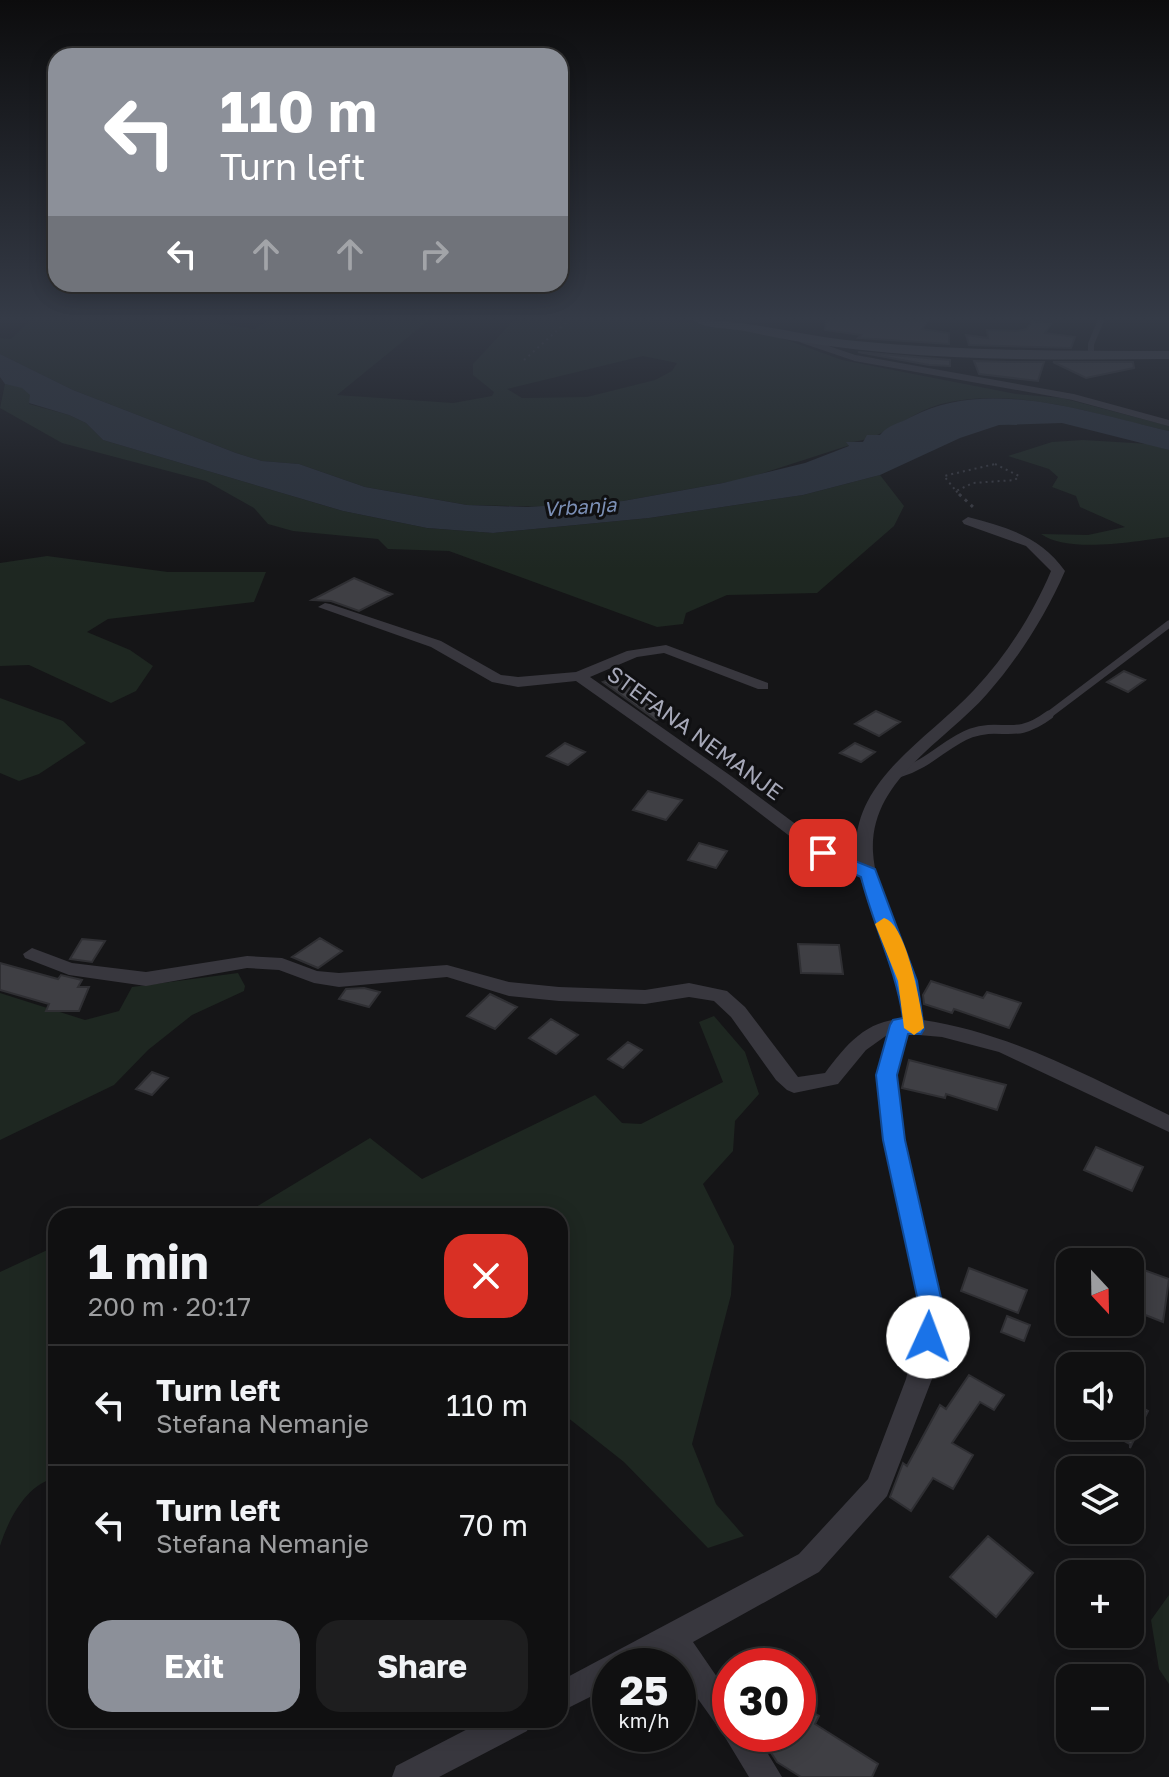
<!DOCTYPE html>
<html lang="en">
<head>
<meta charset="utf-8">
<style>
  :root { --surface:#101011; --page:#1e1e1f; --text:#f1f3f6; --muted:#9c9d9f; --line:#303031; --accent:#8c9099 }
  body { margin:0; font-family:"Golos Text",sans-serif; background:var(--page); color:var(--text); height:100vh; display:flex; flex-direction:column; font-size:30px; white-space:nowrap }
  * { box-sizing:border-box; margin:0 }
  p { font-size:26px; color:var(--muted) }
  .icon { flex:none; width:44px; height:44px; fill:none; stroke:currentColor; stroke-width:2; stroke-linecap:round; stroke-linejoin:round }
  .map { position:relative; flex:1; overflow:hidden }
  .sheet { position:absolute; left:48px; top:1208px; width:520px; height:520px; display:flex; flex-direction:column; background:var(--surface); border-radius:24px; box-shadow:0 4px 20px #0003,0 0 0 2px var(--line) }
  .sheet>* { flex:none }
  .hud { position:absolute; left:48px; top:48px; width:520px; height:244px; border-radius:24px; box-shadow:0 4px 20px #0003,0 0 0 2px var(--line); background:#8c9099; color:#fff; overflow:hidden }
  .needle { width:52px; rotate:158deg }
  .controls { position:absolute; left:1056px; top:1248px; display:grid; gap:16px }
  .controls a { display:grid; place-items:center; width:88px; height:88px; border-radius:16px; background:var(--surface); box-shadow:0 4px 20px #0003,0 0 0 2px var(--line); font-size:40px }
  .speed { position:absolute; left:592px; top:1648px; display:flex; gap:16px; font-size:40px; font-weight:700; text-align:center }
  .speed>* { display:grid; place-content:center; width:104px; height:104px; border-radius:50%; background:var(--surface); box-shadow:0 4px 20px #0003,0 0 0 2px var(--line); line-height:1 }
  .speed small { font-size:20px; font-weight:400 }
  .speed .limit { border:12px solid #d22; background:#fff; color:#111 }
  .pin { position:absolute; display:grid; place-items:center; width:68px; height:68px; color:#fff; margin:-34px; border-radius:16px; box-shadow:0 4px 12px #0006 }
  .me { position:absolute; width:88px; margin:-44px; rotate:2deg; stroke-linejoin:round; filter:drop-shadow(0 0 6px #0008) }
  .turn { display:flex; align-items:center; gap:28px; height:168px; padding:0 40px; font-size:36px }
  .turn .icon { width:104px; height:104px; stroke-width:2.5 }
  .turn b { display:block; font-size:56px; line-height:68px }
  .lanes { display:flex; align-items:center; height:76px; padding:0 40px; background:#0003; justify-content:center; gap:40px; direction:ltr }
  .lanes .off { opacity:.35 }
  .round { display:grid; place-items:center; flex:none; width:84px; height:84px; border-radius:24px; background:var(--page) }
  .overview { display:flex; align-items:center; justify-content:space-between; height:136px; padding:0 40px }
  h1 { font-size:48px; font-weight:700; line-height:60px }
  .button { display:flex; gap:16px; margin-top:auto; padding:16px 40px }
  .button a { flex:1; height:92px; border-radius:24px; background:var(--accent); color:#fff; font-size:32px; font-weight:700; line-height:92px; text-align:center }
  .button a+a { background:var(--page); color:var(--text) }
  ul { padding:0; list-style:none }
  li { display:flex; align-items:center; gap:24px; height:120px; padding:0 40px; border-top:2px solid var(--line) }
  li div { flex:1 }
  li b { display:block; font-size:30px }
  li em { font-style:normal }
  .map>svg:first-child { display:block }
  .green { fill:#1e2721; fill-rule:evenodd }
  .water { fill:#2a313b }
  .building { fill:#3f3f44; stroke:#2f2f33; stroke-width:2 }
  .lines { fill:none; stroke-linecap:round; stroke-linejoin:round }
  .path-far1 { stroke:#3b3c43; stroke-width:2; stroke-dasharray:2 4; stroke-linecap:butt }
  .path { stroke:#3b3c43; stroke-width:3; stroke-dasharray:3 5; stroke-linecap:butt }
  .lane-far2 { stroke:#38373e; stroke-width:6 }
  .lane-far1 { stroke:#38373e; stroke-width:7 }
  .lane { stroke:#38373e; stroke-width:9 }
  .street { fill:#38373e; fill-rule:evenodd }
  .secondary { fill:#43444c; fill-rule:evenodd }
  .route { fill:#1a73e8; stroke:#114b97; stroke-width:2 }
  .slow { fill:#f59e0b }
  .labels { text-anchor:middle; stroke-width:6; stroke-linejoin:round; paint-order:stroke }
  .far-water-label { font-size:20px; font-style:italic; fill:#7b8fb5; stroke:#101012 }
  .street-label { font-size:22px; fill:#a6a8b8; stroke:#101012 }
</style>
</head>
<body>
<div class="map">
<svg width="1169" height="1777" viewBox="0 0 1169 1777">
  <rect width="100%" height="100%" fill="#151517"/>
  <path class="green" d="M31,320H199L254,329L268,320H429L337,395L453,403L492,396L494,392L473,375V364L514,320H647L725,325L776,336L842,360L1016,394L1062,398L1169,426V431C1097,415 1015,385 941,404C908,413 880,442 848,442L850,445L745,479L623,501L551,507L467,505L365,487L299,464L262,461L236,453L73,390L0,354V338L11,339ZM643,356L677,363L672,371L655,380L587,397L522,398L507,389Z
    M5,384L22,387L31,395L29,404L69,415L86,423L103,440L343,511L427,528L493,533L649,518L803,495L880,475L904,506L894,526L817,593L727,595L686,613L683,624L657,627L449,551L388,549L378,539L293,531L268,524L254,508L206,481L62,443L0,408Z
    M1083,440L1150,444L1169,450V537C1136,541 1069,554 1041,534L1088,535L1125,527L1080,507L1076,496L1052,487L1058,477L1049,469L1008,456L1052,442Z
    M47,556L168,572H266L254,602L108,619L87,632L130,650L153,666L136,691L111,703L29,665L0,666V563Z
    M0,698L63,721L86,743L39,774L19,781L0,773Z
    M238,973L245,986L244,991L192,1015L148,1050L114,1085L0,1140V993L85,1020L119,1011L132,987Z
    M714,1016L745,1052L759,1094L735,1121L733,1151L703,1184L734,1246L731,1295L692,1444L716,1504L744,1536L708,1548L624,1462L567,1417L560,1418V1216H241L370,1138L422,1179L595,1095L622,1123L641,1124L723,1082L699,1022Z
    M56,1246V1478C27,1483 8,1520 0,1546V1272Z
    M1169,1595V1684L1159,1669L1151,1620Z"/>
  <path class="water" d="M0,354L73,390L236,453L262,461L299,464L365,487L467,505L528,507L623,501L723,483L805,463L849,446L846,442H863L867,435H880C889,424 899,424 911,417C988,376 1089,413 1169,431V450L1062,423L999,425L960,438L880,475L803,495L649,518L493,533L427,528L343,511L103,440L86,423L69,415L29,403L30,395L22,388L5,384L0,377Z"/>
  <path class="building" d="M826,320H929L922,329L949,333V344L858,338L861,335L825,330Z
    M1032,321L1051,324L1045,333L1075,337L1071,348L969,345L966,335L988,338L987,330L1017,331L1027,329Z
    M858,352L950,360V366L929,365Z
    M974,361L1009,362H1044L1038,381L979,374Z
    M1053,362H1133L1134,368L1086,378Z
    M354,578L392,594L359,611L331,601L312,600Z
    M1124,671L1145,680L1128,692L1107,682Z
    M616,677L669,715L656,720L603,682Z
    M876,711L900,722L879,736L855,724Z
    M565,743L585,752L568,765L547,756Z
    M855,743L875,752L861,762L840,753Z
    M648,791L682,800L666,820L633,810Z
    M699,843L727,851L716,868L688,860Z
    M320,938L342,951L318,968L292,957Z
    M82,939L105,941L92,962L70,959Z
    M798,944L839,945L843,974L801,973Z
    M0,963L58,979L61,975L82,980L78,987H89L79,1011H46L49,1004L0,990Z
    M931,981L983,998L987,992L1021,1003L1009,1028L954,1009L952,1013L924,1004L923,995Z
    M364,988L380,992L369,1007L339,999L346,989Z
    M490,994L517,1007L495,1029L467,1016Z
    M551,1019L578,1035L556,1054L529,1038Z
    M628,1042L642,1050L623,1068L608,1059Z
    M909,1060L1006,1085L997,1110L946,1094L945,1098L902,1088Z
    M152,1072L168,1078L152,1095L136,1089Z
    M1096,1147L1143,1167L1132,1191L1084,1170Z
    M1130,1265L1169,1279L1163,1322L1130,1309Z
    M969,1268L1027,1290L1018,1313L961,1291Z
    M1007,1316L1030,1325L1024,1341L1001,1332Z
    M969,1375L1004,1395L994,1410L980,1402L952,1443L973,1455L953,1489L933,1478L911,1511L890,1497L903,1463L907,1466L940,1405L946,1409Z
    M1130,1401L1148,1411L1130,1448V1444L1097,1426H1130Z
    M988,1536L1033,1573L996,1617L950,1577Z
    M798,1704L819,1716L815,1724L878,1764L872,1777H801L777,1762L761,1737L763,1734H798Z"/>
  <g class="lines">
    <path class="path-far1" d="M524,360L569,320
      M995,464L1019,476L1015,480L973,483L956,491L944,476Z
      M956,491L961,496"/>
    <path class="path" d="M959,494L973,507"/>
    <path class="lane-far2" d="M802,340L855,358L1073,397L1169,423
      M1091,355V344L1101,320"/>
    <path class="lane-far1" d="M1046,717L1169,624"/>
    <path class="lane" d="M899,773C930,764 946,742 971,733C1003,722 1014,741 1049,715"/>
    <path class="street" d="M968,517C1007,527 1041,537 1065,571C1046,615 1018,659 987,694C945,742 869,780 873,852C875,890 897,925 910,961C918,980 921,1000 923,1020C1011,1033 1089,1077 1169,1115V1132L999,1052L942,1037L907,1034L896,1075L898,1097L905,1140L945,1315L932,1379L887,1496L819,1572L693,1642L730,1696V1734H756L782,1777H749L723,1734L678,1671V1666H675L668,1655L648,1666H610V1687L560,1712V1681L799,1554L868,1479L906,1379L921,1315L883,1140L878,1097L876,1075L887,1035L866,1050L838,1084L794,1093L787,1090L776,1080L731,1017L714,1001L689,997L645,1004L559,1001L509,996L447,977L339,987L314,983L279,970L247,968L146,986L69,975L25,958L23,954L32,948L72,963L146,972L247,956L282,958L317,971L339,973L447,965L509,982L559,987L645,990L689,983L727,991L745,1007L798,1077L825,1073C846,1045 866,1020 903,1019L897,980L859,875L817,857L719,782L576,681L518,687L492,682L431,647L318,607L325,603L330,604L441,641L501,675L518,677L576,672L627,651L666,645L768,683V689H758L664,653L637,657L590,677L731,776L829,849L857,861C846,783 929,739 974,690C1006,656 1033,614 1051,571L1026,546L964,524L962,521Z
      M485,1720H531L527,1731L439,1777H392L396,1766Z"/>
    <path class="secondary" d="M692,320C747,319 801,336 856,341C960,351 1065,351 1169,351V359C1028,360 883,362 745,331C730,328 704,329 692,320Z"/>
  </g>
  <linearGradient id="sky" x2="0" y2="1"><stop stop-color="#0c0c0d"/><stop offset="0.56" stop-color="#353b47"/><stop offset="1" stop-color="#353b47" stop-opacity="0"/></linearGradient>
  <rect width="1169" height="569" fill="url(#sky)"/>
  <path class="route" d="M823,848L875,869L917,981L924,1029L921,1034H908L897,1075L905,1140L945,1315L937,1344L928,1347L920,1344L916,1337L921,1315L883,1140L876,1075L890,1025L893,1020L903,1018C896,969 873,925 861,877L816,857V849Z"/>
  <path class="slow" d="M884,918C907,924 921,1006 924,1028L914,1035L904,1028L898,981L875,924Z"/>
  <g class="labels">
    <g class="far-water-label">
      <text transform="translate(580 507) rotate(-4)" y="7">Vrbanja</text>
    </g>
    <g class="street-label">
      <text transform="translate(695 733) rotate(36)" y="8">STEFANA NEMANJE</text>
    </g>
  </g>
</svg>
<div class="controls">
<a><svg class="needle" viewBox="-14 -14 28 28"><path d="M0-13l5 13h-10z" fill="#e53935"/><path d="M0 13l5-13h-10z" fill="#9c9d9f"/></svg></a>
<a><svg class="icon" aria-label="sound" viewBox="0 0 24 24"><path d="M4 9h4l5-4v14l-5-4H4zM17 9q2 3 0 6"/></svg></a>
<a><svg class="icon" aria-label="layers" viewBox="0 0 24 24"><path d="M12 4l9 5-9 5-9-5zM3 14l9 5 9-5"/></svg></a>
<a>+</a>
<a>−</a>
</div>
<div class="speed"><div>25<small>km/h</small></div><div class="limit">30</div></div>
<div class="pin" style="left:823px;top:853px;background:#d93025"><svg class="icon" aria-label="arrive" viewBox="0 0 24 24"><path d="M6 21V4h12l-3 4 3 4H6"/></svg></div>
<svg class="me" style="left:928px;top:1337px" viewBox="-20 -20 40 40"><circle r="19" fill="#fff"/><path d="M0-13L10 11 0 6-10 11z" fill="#1a73e8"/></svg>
<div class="hud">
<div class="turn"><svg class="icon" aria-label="left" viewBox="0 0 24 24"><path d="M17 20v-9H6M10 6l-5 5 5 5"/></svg><div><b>110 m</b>Turn left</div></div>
<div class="lanes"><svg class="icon" aria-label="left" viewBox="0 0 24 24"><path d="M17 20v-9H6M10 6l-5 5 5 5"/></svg><svg class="icon off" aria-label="ahead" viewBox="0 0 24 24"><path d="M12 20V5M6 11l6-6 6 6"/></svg><svg class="icon off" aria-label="ahead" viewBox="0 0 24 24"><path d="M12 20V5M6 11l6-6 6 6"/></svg><svg class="icon off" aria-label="right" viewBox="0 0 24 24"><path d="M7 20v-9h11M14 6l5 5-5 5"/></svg></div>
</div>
<section class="sheet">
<div class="overview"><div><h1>1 min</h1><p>200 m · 20:17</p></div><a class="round" style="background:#d93025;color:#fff"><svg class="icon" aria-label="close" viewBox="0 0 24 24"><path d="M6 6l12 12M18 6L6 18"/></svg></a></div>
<ul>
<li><svg class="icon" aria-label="left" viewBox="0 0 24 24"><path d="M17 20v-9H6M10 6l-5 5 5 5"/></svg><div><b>Turn left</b><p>Stefana Nemanje</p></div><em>110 m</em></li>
<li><svg class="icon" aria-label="left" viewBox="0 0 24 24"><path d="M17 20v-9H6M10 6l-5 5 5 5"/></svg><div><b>Turn left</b><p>Stefana Nemanje</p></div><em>70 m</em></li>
</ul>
<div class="button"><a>Exit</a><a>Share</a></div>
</section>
</div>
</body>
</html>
